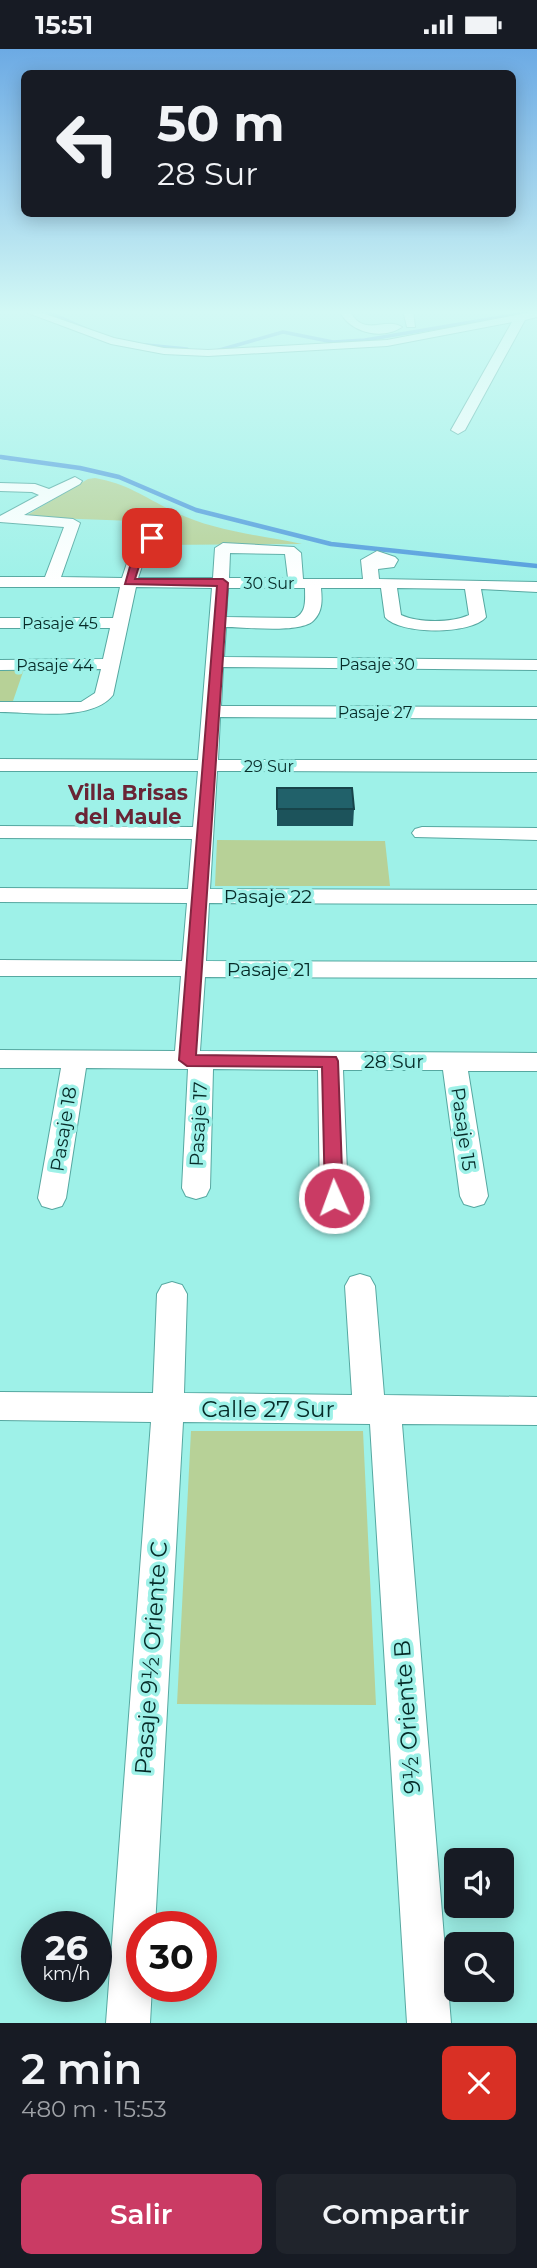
<!DOCTYPE html>
<html lang="es">
<head>
<meta charset="utf-8">
<style>
  :root { --surface:#171b24; --page:#20242c; --text:#f1f3f6; --muted:#9ea1a6; --accent:#ca3b64 }
  body { margin:0; font-family:Montserrat,sans-serif; background:var(--page); color:var(--text); height:100vh; display:flex; flex-direction:column; font-size:26px; white-space:nowrap }
  * { box-sizing:border-box; margin:0 }
  p { font-size:23px; color:var(--muted) }
  .icon { flex:none; width:38px; height:38px; fill:none; stroke:currentColor; stroke-width:2; stroke-linecap:round; stroke-linejoin:round }
  .map { position:relative; height:1974px; overflow:hidden }
  .sheet { display:flex; flex-direction:column; background:var(--surface); flex:1 }
  .sheet>* { flex:none }
  .top-card { position:absolute; left:21px; top:21px; width:495px; height:147px; border-radius:10px; box-shadow:0 4px 18px #0003; background:#171b24; color:var(--text); overflow:hidden }
  .fabs { position:absolute; left:444px; top:1799px; display:grid; gap:14px }
  .fabs a { display:grid; place-items:center; width:70px; height:70px; border-radius:10px; background:var(--surface); box-shadow:0 4px 18px #0003; font-size:35px }
  .speed { position:absolute; left:21px; top:1862px; display:flex; gap:14px; font-size:35px; font-weight:700; text-align:center }
  .speed>* { display:grid; place-content:center; width:91px; height:91px; border-radius:50%; background:var(--surface); box-shadow:0 4px 18px #0003; line-height:1 }
  .speed small { font-size:18px; font-weight:400 }
  .speed .limit { border:10px solid #d22; background:#fff; color:#111 }
  .pin { position:absolute; display:grid; place-items:center; width:60px; height:60px; color:#fff; margin:-30px; border-radius:14px; box-shadow:0 4px 10px #0006 }
  .me { position:absolute; width:77px; margin:-38px; rotate:358deg; stroke-linejoin:round; filter:drop-shadow(0 0 5px #0008) }
  .turn { display:flex; align-items:center; gap:24px; height:147px; padding:0 21px; font-size:32px }
  .turn .icon { width:91px; height:91px; stroke-width:2.5 }
  .turn b { display:block; font-size:49px; line-height:60px }
  .round { display:grid; place-items:center; flex:none; width:74px; height:74px; border-radius:10px; background:var(--page) }
  .headline { display:flex; align-items:center; justify-content:space-between; height:119px; padding:0 21px }
  h1 { font-size:42px; font-weight:600; line-height:52px }
  .primary-button { display:flex; gap:14px; margin-top:auto; padding:14px 21px }
  .primary-button a { flex:1; height:80px; border-radius:10px; background:var(--accent); color:#fff; font-size:28px; font-weight:600; line-height:80px; text-align:center }
  .primary-button a+a { background:var(--page); color:var(--text) }
  .status { display:flex; justify-content:space-between; align-items:center; height:49px; padding:0 35px; background:var(--surface); direction:ltr }
  .status svg { height:19px; fill:currentColor }
  .map>svg:first-child { display:block }
  .green { fill:#b7d197 }
  .lines { fill:none; stroke-linecap:round; stroke-linejoin:round }
  .stream-far1 { stroke:#539cdd; stroke-width:3.5 }
  .stream { stroke:#539cdd; stroke-width:4.5 }
  .minor-casing { stroke:#56a8a1; stroke-width:2 }
  .minor { fill:#fff; fill-rule:evenodd }
  .wall { fill:#1c535b }
  .building { fill:#21616a; stroke:#17444a; stroke-width:2 }
  .route { fill:#ca3b64; stroke:#832641; stroke-width:2 }
  .labels { text-anchor:middle; stroke-width:7; stroke-linejoin:round; paint-order:stroke }
  .far-street-label { font-size:16px; fill:#062b28; stroke:#9ef1e8 }
  .street-label { font-size:19px; fill:#062b28; stroke:#9ef1e8 }
  .neighbourhood-label { font-size:21px; font-weight:bold; fill:#692435; stroke:#9ef1e8 }
  .near-street-label { font-size:23px; fill:#062b28; stroke:#9ef1e8 }
</style>
</head>
<body>
<div class="status"><b>15:51</b><svg viewBox="0 0 49 12"><path d="M0 12V9h3v3zM5 12V6h3v6zM10 12V3h3v9zM15 12V0h3v12zM26 1h20v11H26zM47 4h2v5h-2z"/></svg></div>
<div class="map">
<svg width="537" height="1974" viewBox="0 0 537 1974">
  <rect width="100%" height="100%" fill="#9ef1e8"/>
  <path class="green" d="M95,429C129,435 145,449 175,463C213,482 260,486 302,495L157,496L161,492V487L152,483L133,484L134,472L24,468L88,430Z
    M0,620H24L13,652H0Z
    M217,791L385,792L390,837H215Z
    M191,1382H363L376,1656L177,1655Z"/>
  <g class="lines">
    <path class="stream-far1" d="M44,261L88,281
      M146,296L187,300
      M216,302L283,283L333,293L365,291L537,262
      M0,408L13,410"/>
    <path class="stream" d="M1,408L80,419L119,428L196,461L331,495L537,517"/>
    <g class="minor-casing">
      <path id="minor" d="M20,261H34L114,289L164,299L208,301L387,291L537,262V268L525,271L465,381L458,385L451,381L512,273L387,297L208,307L164,305L111,295Z
        M339,261H349C364,290 385,267 402,278C381,292 349,283 339,261Z
        M403,261H413L415,278H407Z
        M75,428L82,432L80,435L24,466L73,470L80,474L61,528L122,529L134,493L152,484L160,489L149,496L138,529H213L215,499L223,494L294,498L301,504L303,530H363L361,511L377,502L395,508L398,511L394,518L378,520L379,530L537,533V543L481,540L486,568C471,586 400,586 385,568L381,539H321C322,550 323,562 314,571C302,585 245,578 226,578L224,608L537,611V621L223,618L221,657L537,658V670L220,668L218,711H537V723L217,722L210,840L537,841V855L209,854L206,912L537,913V929L205,928L200,1002L537,1004V1022H468L488,1147L484,1155L474,1158L464,1155L460,1147L443,1021H343L348,1149L344,1157L334,1160L324,1157L320,1149L318,1021L213,1020L210,1139L206,1147L196,1150L186,1147L182,1139L188,1020L86,1019L66,1149L62,1157L52,1160L42,1157L38,1149L61,1019H0V1001L175,1002L181,927H0V911L182,912L187,854L0,853V839L188,840L192,790L0,789V777L193,778L198,722H0V710L198,711L212,539L136,538L113,646C92,673 32,663 0,663V653H81L95,644L101,620L0,621V611L103,610L110,579H0V569H113L120,538H0V528H45L64,478L0,473V467L39,446L32,443L0,442V434L35,435L49,440ZM230,504L285,505L288,529H229ZM228,539H305C305,551 307,563 295,569L226,568ZM397,539L465,540L469,566C451,574 419,574 401,566Z
        M422,778L537,779V791L415,788L412,784L415,780Z
        M360,1225L370,1228L375,1237L384,1346L537,1348V1376L402,1375L451,1974H407L370,1375L183,1373L155,1878H142V1937H152L150,1974H106L151,1373L0,1371V1343L153,1344L157,1245L162,1236L172,1233L182,1236L187,1245L184,1344L352,1346L345,1237L350,1228Z"/>
    </g>
    <use href="#minor" class="minor"/>
  </g>
  <path class="wall" d="M277,739L354,760L353,777H277Z"/>
  <path class="building" d="M277,739H352L354,760H277Z"/>
  <linearGradient id="sky" x2="0" y2="1"><stop stop-color="#6caae4"/><stop offset="0.49" stop-color="#d3f9f5"/><stop offset="1" stop-color="#d3f9f5" stop-opacity="0"/></linearGradient>
  <rect width="537" height="537" fill="url(#sky)"/>
  <path class="route" d="M152,486L157,489L146,495L135,530H223L228,534L196,1006L336,1008L338,1012L343,1149L340,1154H328L325,1149L322,1018L187,1017L179,1011L217,537L125,535L137,493Z"/>
  <g class="labels">
    <g class="far-street-label">
      <text x="269" y="540">30 Sur</text>
      <text x="60" y="580">Pasaje 45</text>
      <text x="377" y="621">Pasaje 30</text>
      <text x="55" y="622">Pasaje 44</text>
      <text x="375" y="669">Pasaje 27</text>
      <text x="269" y="723">29 Sur</text>
    </g>
    <g class="street-label">
      <text x="268" y="854">Pasaje 22</text>
      <text x="269" y="927">Pasaje 21</text>
      <text x="394" y="1019">28 Sur</text>
      <text transform="translate(198 1075) rotate(-87)" y="7">Pasaje 17</text>
      <text transform="translate(63 1080) rotate(-81)" y="7">Pasaje 18</text>
      <text transform="translate(464 1080) rotate(82)" y="7">Pasaje 15</text>
    </g>
    <g class="neighbourhood-label">
      <text x="128" y="751">Villa Brisas<tspan x="128" dy="24">del Maule</tspan></text>
    </g>
    <g class="near-street-label">
      <text x="268" y="1368">Calle 27 Sur</text>
      <text transform="translate(151 1609) rotate(-86)" y="8">Pasaje 9½ Oriente C</text>
      <text transform="translate(407 1668) rotate(-94)" y="8">9½ Oriente B</text>
    </g>
  </g>
</svg>
<div class="fabs">
<a><svg class="icon" aria-label="sound" viewBox="0 0 24 24"><path d="M4 9h4l5-4v14l-5-4H4zM17 9q2 3 0 6"/></svg></a>
<a><svg class="icon" aria-label="search" viewBox="0 0 24 24"><circle cx="10" cy="10" r="6"/><path d="M15 15l6 6"/></svg></a>
</div>
<div class="speed"><div>26<small>km/h</small></div><div class="limit">30</div></div>
<div class="pin" style="left:152px;top:489px;background:#d93025"><svg class="icon" aria-label="arrive" viewBox="0 0 24 24"><path d="M6 21V4h12l-3 4 3 4H6"/></svg></div>
<svg class="me" style="left:334px;top:1149px" viewBox="-20 -20 40 40"><circle r="17" fill="#ca3b64" stroke="#fff" stroke-width="3"/><path d="M0-11L8 9 0 5-8 9z" fill="#fff"/></svg>
<div class="top-card">
<div class="turn"><svg class="icon" aria-label="left" viewBox="0 0 24 24"><path d="M17 20v-9H6M10 6l-5 5 5 5"/></svg><div><b>50 m</b>28 Sur</div></div>
</div>
</div>
<section class="sheet">
<div class="headline"><div><h1>2 min</h1><p>480 m · 15:53</p></div><a class="round" style="background:#d93025;color:#fff"><svg class="icon" aria-label="close" viewBox="0 0 24 24"><path d="M6 6l12 12M18 6L6 18"/></svg></a></div>
<div class="primary-button"><a>Salir</a><a>Compartir</a></div>
</section>
</body>
</html>
